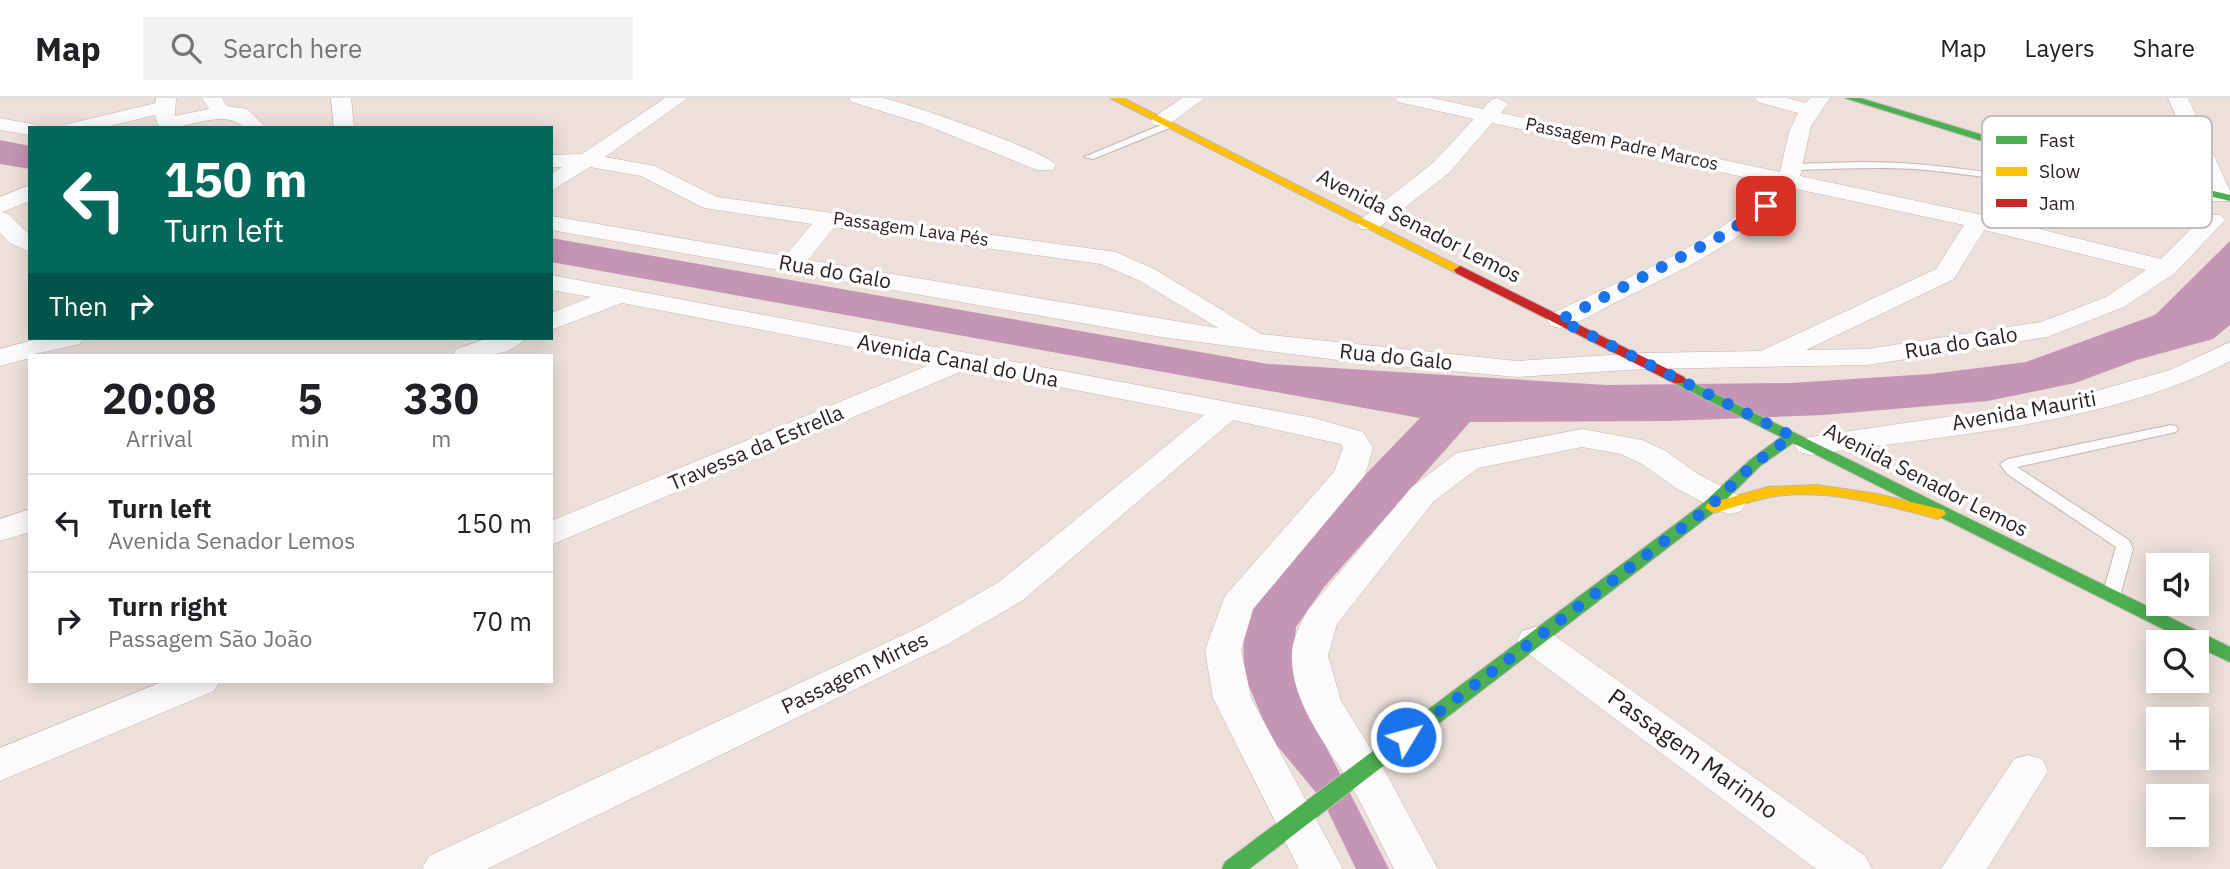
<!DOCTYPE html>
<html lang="en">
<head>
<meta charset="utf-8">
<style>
  :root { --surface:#fff; --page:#f2f2f2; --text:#202124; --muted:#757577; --line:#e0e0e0 }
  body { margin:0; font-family:"IBM Plex Sans",sans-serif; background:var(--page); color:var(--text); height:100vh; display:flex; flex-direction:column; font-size:26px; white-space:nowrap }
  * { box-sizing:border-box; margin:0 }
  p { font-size:23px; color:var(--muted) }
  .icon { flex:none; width:38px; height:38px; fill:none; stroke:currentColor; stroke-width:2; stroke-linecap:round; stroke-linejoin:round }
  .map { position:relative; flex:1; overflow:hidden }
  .side { position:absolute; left:28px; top:256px; width:525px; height:329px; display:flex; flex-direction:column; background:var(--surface); border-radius:0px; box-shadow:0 4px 18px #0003 }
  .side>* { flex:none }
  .hud { position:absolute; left:28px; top:28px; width:525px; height:214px; border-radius:0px; box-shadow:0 4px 18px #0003; background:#00695c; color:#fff; overflow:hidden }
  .controls { position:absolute; left:2146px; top:455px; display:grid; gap:14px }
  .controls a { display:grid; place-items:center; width:63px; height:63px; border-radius:0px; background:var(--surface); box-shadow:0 4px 18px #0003; font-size:35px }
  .pin { position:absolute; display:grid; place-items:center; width:60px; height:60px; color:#fff; margin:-30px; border-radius:14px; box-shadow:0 4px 10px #0006 }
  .me { position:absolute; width:77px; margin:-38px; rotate:53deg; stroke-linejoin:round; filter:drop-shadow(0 0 5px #0008) }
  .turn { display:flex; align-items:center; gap:24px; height:147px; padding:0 21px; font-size:32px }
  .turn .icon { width:91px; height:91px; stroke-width:2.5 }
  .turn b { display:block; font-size:49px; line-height:60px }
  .then { display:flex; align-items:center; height:66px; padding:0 21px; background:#0003; gap:14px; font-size:26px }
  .eta { display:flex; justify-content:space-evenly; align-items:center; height:119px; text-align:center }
  .eta b { font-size:42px; font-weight:800; line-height:49px }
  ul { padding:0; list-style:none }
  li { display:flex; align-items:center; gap:21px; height:98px; padding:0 21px; border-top:2px solid var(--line) }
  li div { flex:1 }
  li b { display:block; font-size:26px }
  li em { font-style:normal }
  header { display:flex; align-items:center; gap:42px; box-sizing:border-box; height:98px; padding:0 35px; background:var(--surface); border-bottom:2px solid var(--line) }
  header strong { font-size:33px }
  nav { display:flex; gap:38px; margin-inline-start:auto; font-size:24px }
  .search { width:490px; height:63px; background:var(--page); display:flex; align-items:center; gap:18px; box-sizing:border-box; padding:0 24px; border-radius:0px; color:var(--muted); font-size:26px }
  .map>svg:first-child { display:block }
  .water { fill:#c495b4 }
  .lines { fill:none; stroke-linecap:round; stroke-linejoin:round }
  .lane-casing { stroke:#c2b7b3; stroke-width:2 }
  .street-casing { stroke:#c2b7b3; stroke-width:1 }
  .fast-casing { stroke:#c2b7b3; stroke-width:2 }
  .slow-casing { stroke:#c2b7b3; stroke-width:2 }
  .jam-casing { stroke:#c2b7b3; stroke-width:2 }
  .lane { fill:#fcfafa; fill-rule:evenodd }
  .street { fill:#fcfafa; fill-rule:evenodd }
  .fast { fill:#4caf50; fill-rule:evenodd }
  .slow { fill:#ffc107; fill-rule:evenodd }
  .jam { fill:#c62828; fill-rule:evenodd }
  .route { stroke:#1a73e8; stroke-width:12; stroke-dasharray:0 21.6 }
  .labels { text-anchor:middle; stroke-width:7; stroke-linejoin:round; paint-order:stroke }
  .far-street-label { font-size:18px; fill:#2d2421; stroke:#fff }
  .street-label { font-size:21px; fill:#2d2421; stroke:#fff }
  .near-street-label { font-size:24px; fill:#2d2421; stroke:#fff }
  .key { fill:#fff; stroke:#c0bdbc; stroke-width:2 }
  .key-label { font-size:19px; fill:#2d2421 }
</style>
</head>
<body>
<header>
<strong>Map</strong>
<div class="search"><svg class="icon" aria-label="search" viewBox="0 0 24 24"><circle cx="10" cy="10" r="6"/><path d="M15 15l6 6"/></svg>Search here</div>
<nav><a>Map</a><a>Layers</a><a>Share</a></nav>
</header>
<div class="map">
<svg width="2230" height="771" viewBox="0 0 2230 771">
  <rect width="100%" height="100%" fill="#ede0db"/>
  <path class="water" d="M0,42L30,48V71L0,66Z
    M551,140L1268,266L1606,287L1790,285L1930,276L2026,264L2155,217L2230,143V227L2213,241L2137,262L2075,285L1988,303L1823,317L1668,323L1470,324L1324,489L1296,529L1293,567L1301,600L1389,771H1356L1323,703L1270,639L1244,576L1243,525L1261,495L1338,405L1420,320L551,164Z"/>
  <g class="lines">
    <g class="lane-casing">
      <path id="lane" d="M1168,24L1173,27L1172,29L1093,61L1084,59Z
        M1860,64C1949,63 2035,85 2123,90C2139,91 2188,85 2198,92L2192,95C2102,101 2016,81 1926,72C1882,68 1837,71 1793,72L1788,69L1793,66Z
        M2171,327L2176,328L2178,331L2176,334L2017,369L2129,442L2133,451L2120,498L2117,502H2105L2102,498L2116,449L2007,376L2000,366L2008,361Z"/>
    </g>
    <g class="street-casing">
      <path id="street" d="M156,0H176L175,18L209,11L202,0H222L227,8L247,11L266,29L245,30C222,10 193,30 166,30L158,27L155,17L102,30H65L68,26L156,5Z
        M331,0H351L354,30H334Z
        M665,0H688L605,59L655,68L717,99L1116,154L1156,172L1261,236L1517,263L1643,255L1761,253L1936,171L1964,127L1792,90C1748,143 1679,173 1618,203C1600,212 1580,225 1560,230L1551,228L1547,222L1551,216C1622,181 1720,146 1772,85L1492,25L1449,75L1377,131H1361L1357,126L1361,121L1433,65L1474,21L1398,4L1395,0H1432L1483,11L1491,2L1498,0L1508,6L1501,15L1780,74L1789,34L1798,15L1758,4L1755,0H1787L1806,5L1810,0H1830L1811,28L1800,78L1978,116L2161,161L2205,117H2221L2225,122L2175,175L2124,209L2047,239L1868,267L1643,271L1517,279L1345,263L1161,239L551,132V118L785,158L812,126L704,110L641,78L590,69L551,93V76L562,69H551V57L582,56ZM834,129L1101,166L1138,182L1218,230L808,162ZM1984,132L2146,172L2106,199L2041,224L1868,251L1806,252L1954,181Z
        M849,0C860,0 872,0 882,0C905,4 1046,53 1056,67L1053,72H1037L923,26L852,4Z
        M1182,0H1205L1168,27H1154L1151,23L1154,19Z
        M2168,0H2188L2230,93L2229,103H2213L2210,98Z
        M0,20L37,27L39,30H30V37L0,32Z
        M30,87V103L2,114L8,116L30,137V154L10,145L0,135V99Z
        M551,177L1314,320L1363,334L1373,350L1365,377L1253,511L1241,552L1251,600L1343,771H1299L1213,600L1205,552L1225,498L1334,374L1343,350L1341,346L1233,322L1023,502L948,546L487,771H422L429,758L922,528L999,484L1204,317L967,271L551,447V423L934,265L622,205L551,232V215L591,199L551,192Z
        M41,240H83L80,246L30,257V260L0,268V251Z
        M488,240H525C511,260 475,258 453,257L457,251Z
        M2230,244V263C2108,327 1946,337 1810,357L1799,354L1795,348L1799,342L1810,339L2068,301L2170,272Z
        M1582,331L1642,342L1664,352L1698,376L1741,399L1746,406L1741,413L1730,416L1719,413L1676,390L1642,366L1621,356L1582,349L1478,370L1434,403L1337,526L1328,558L1341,603L1386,675L1438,771H1394C1380,743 1367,716 1352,689C1329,649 1291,606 1292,557C1292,541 1301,525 1308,512L1412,389L1457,355Z
        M30,411V434L0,443V421Z
        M1535,529L1548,533L1865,758L1872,771H1816L1522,551L1517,542L1522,533Z
        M164,583H220L214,593L0,683V650Z
        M2028,657L2042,661L2048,673L1987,771H1941L2014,661Z"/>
    </g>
    <g class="fast-casing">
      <path id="fast" d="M1845,0H1860L1986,38L2230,97V103L1979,42Z
        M1679,278L2230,549V564L2196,548V544H2189L1793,345L1760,368L1713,415L1249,771H1222L1225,764L1701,407L1750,362L1781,339L1674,285L1672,282L1674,279Z"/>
    </g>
    <g class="slow-casing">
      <path id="slow" d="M1110,0H1123L1466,172L1464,175H1456Z
        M1817,387L1878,396L1944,412L1946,416L1938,421C1885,407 1831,391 1776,398C1755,401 1734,410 1713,415L1705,410L1707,406L1768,389Z"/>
    </g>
    <g class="jam-casing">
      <path id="jam" d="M1460,168L1684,279L1686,282L1684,285H1674L1456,175L1454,172Z"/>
    </g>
    <use href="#lane" class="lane"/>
    <use href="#street" class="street"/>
    <use href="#fast" class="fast"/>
    <use href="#slow" class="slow"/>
    <use href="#jam" class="jam"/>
  </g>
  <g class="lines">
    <path class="route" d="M1406,639L1707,411L1755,365L1792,338L1560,222L1725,136L1766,108"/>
  </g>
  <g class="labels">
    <g class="far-street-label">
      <text transform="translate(1622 46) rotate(12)" y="6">Passagem Padre Marcos</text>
      <text transform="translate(911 131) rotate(8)" y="6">Passagem Lava Pés</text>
    </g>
    <g class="street-label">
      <text transform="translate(1419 128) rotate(27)" y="7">Avenida Senador Lemos</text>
      <text transform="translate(835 174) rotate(10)" y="7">Rua do Galo</text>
      <text transform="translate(1961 245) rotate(-9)" y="7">Rua do Galo</text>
      <text transform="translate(1396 259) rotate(6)" y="7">Rua do Galo</text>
      <text transform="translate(958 263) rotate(11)" y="7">Avenida Canal do Una</text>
      <text transform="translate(2024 313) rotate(-10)" y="7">Avenida Mauriti</text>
      <text transform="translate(756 350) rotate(-23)" y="7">Travessa da Estrella</text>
      <text transform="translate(1926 382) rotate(27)" y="7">Avenida Senador Lemos</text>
      <text transform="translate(855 575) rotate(-26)" y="7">Passagem Mirtes</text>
    </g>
    <g class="near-street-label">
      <text transform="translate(1693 656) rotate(36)" y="8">Passagem Marinho</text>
    </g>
  </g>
  <rect x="1982" y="18" width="230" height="112" rx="10" class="key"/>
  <rect x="1996" y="38" width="31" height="8" fill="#4caf50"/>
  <rect x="1996" y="69" width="31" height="9" fill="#ffc107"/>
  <rect x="1996" y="101" width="31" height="8" fill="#c62828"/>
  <g class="key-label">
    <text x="2039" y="49">Fast</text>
    <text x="2039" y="80">Slow</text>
    <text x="2039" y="112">Jam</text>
  </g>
</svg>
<div class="controls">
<a><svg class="icon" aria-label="sound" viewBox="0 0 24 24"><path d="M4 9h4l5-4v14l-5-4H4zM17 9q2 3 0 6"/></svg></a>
<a><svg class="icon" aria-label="search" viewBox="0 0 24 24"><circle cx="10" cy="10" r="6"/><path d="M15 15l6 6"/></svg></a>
<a>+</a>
<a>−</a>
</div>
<div class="pin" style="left:1766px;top:108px;background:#d93025"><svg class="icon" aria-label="arrive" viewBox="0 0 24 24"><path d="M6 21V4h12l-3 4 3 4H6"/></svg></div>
<svg class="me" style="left:1406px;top:639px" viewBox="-20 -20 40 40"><circle r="17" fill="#1a73e8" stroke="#fff" stroke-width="3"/><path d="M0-11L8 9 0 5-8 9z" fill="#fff"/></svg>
<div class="hud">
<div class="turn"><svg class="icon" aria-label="left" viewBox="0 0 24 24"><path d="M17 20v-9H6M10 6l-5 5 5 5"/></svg><div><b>150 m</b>Turn left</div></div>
<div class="then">Then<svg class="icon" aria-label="right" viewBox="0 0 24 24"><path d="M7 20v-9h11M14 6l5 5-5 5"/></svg></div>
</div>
<section class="side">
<div class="eta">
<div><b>20:08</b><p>Arrival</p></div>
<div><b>5</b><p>min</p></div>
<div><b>330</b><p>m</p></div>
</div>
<ul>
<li><svg class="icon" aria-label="left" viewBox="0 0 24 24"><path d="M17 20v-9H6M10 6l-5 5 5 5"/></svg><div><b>Turn left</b><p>Avenida Senador Lemos</p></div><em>150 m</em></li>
<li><svg class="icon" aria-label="right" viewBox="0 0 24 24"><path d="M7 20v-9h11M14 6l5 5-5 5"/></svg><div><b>Turn right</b><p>Passagem São João</p></div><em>70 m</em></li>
</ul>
</section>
</div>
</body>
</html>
